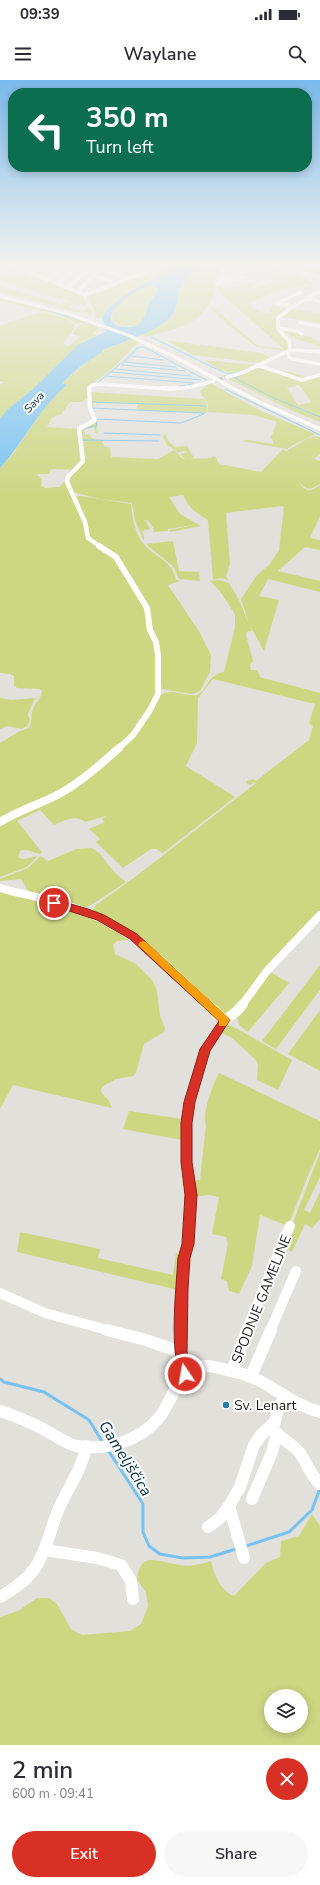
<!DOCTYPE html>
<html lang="en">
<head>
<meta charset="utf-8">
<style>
  :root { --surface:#fff; --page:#f7f7f7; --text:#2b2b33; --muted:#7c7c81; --accent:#d93025 }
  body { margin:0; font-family:"Nunito Sans",sans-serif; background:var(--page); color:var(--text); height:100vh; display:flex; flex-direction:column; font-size:15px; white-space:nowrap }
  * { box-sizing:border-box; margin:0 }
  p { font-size:13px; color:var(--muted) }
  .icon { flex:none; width:22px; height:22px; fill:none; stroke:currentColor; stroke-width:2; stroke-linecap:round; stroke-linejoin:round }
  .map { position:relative; height:1665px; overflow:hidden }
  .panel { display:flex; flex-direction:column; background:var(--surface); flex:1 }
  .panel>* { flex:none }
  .banner { position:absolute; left:8px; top:8px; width:304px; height:84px; border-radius:16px; box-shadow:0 2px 10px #0003; background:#0b6e4f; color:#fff; overflow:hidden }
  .fabs { position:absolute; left:264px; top:1609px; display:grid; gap:8px }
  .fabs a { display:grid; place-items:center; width:44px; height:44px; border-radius:50%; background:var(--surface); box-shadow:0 2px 10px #0003; font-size:20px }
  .pin { position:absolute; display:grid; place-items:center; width:34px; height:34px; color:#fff; margin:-17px; border:2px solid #fff; border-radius:50%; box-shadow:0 1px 4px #0007 }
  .me { position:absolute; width:44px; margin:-22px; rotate:348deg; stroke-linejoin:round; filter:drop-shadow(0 0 3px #0008) }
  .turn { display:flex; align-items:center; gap:14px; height:84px; padding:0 12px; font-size:18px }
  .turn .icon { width:52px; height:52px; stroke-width:2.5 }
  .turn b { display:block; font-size:28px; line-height:34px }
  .round { display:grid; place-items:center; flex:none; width:42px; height:42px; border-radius:21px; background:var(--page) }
  .summary { display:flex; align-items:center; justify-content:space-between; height:68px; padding:0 12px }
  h1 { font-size:24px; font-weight:600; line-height:30px }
  .button { display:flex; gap:8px; margin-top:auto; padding:8px 12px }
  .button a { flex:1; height:46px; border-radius:24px; background:var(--accent); color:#fff; font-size:16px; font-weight:600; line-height:46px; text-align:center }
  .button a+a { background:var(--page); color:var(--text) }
  .status { display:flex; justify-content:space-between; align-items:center; height:28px; padding:0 20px; background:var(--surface); direction:ltr }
  .status svg { height:11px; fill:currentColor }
  header { display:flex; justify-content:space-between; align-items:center; height:52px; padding:0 12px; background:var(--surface); font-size:18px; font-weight:600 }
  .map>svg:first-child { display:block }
  .green { fill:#cdd782; fill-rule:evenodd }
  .water { fill:#77c2f2; fill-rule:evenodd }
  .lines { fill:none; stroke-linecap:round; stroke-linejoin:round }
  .stream-far1 { stroke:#77c2f2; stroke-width:1 }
  .stream { stroke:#77c2f2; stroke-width:3 }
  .minor-tunnel { stroke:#b9b8b3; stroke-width:3.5; stroke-dasharray:3.5 2; stroke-linecap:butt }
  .minor-far5 { stroke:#fff; stroke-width:3.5 }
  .minor-far4 { stroke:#fff; stroke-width:4.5 }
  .minor-far3 { stroke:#fff; stroke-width:6 }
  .minor-far2 { stroke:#fff; stroke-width:8 }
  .minor-far1 { stroke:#fff; stroke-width:10 }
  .minor { stroke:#fff; stroke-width:12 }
  .highway { fill:#fff; fill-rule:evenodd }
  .route { fill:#d93025; stroke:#8d1f18 }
  .slow { fill:#f59e0b }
  .poi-dot { fill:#297aab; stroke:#fff; stroke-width:1.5 }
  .labels { text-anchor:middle; stroke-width:4; stroke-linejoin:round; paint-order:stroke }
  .far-water-label { font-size:11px; font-style:italic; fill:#012e46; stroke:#fff }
  .near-street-label { font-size:14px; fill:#1a1a18; stroke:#fff }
  .near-poi-label { font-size:14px; fill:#1a1a18; stroke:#fff; text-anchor:start }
  .near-water-label { font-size:16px; font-style:italic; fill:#012e46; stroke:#fff }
</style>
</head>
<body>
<div class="status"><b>09:39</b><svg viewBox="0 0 49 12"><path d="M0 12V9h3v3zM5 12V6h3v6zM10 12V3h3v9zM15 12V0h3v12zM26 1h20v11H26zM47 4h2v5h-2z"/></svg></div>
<header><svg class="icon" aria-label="menu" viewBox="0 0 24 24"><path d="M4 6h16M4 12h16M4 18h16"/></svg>Waylane<svg class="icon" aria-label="search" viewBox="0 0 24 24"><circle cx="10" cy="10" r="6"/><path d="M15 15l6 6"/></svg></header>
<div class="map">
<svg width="320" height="1665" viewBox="0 0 320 1665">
  <rect width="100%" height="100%" fill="#e1e0da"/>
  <path class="green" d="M0,185H10L27,192L8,197L6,196L12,194L3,189H0Z
    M167,185H180L116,221L109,227L102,239L95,238L96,234L86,216L95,214Z
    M205,185H221L213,189L221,190L216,197L213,198L215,200L214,204L216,206C217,212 214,215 211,220C200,242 183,248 160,253C152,255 147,258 139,255C150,250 164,245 172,237C177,230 176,224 178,216C181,201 193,193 205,185Z
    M310,186H320V195L306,193L299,196L307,199L305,200L311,202L320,201V203L307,209L303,208L309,206L306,204C287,210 264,213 248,225L260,232L269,233L273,226L287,229L277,238L276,246C280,255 291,259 288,271L257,267L226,244L209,226L210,225L258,266L284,269L218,211V206L224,209L260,201L242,214L299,191L290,188H310Z
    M29,193L82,215L87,226L76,223L67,227L87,233L83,231L88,227L93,232L87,233L94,235L87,234L0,212V206L60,224L68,221L0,200Z
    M151,206L158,208L148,225L143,240L139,244L133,246H124L113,241C107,225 138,207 151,206Z
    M0,217L36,225L89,242L76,244L63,236L0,221Z
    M290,229L320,233V243L280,237Z
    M43,232L65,238L75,245C73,254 64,258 63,265L69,266L80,257L73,254L77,246L90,243L100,248L93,253L97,255C72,267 55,289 35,307C23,318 10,327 0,339V305L4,302L0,301V246C15,240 28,236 43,232Z
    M281,251C291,249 302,257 313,257L311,258L320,261V266L292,258L287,253Z
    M131,258L139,262L112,289L91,305L88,318L81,322H70L61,334L52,338L47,347L78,349L82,380L75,390L51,389L49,394H36L42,399L41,406L45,408L59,407L66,400L82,438L87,456L111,472L144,524L157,570L155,616L133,653L70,706L0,741V663L18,652L29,648C33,641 30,636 33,629C36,622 41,619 42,611L40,609L17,608L14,605V596L10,594L0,593V388L12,375L51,318L66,305L62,303L102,270L124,263Z
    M165,260L262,273L270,278L260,283L193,275Z
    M203,280L255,285C247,289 232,296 224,292L227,291L225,290L222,291Z
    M255,287L281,293L286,291L310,298L320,296V342L293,331L229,299L247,293ZM299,305L312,322L298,325L287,308Z
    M210,303L261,331L316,354L293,365L287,369L241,361L247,360L274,364L271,357L277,342L254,335L207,332C211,323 203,319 200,311Z
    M90,312L204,319C207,324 208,327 206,333L136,330L138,324L94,323L93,328H91Z
    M96,340L98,353H95L94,347L84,348L85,355L90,354L91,358L98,359L89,361L102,360L104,366L110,368L111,377L158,379L174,370L183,379H185L180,374L186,373V371L178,372L167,365L163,357L165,353L169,362L175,367L187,366L194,378L189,379L210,378L215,376L219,384L261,392L283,369L289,373L287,370C297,367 308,354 320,357V374L314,379L320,381V404C308,411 307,410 299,402C305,412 310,412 320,405V436L310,458L320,460V470L305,467L278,491L320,501V512L268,499L259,516L279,520L264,571L249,544L241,519L257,495L270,484L279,470L284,427L282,426L226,433L230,484L226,497L229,500L221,498L213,500L208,440C196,433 189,428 183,415L169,417L180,434L201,446L170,452V450L194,445H193L168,449V451L153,452L154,449L148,440H145L150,449L142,451L144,456V461L135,440L132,423L100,419L73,412L69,398L83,383L82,362L88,361H81L80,351C83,344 92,346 96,340Z
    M81,416L131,424C132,437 135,453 143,463C155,478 171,479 176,499L180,501L168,505L200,553L211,575L210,592L200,611L192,614L162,609L151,550L150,533L117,477L91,461L74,417Z
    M173,461L179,491L199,492L200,501L179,499L174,487L146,464Z
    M219,500L229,503L239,520L252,551L247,552L246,555L253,581L250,585L251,590H257L260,597L320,613V832L239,925L225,935L143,863L94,833L93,830L96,825L135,797L256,703L255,702L250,705L246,703L247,701L253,699L256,701L309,660L313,646L309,643L315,624L213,599L198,618L197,663L186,686L235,717L163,773L156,769H151L123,788L96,762L100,759L89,749L105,742L102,739L107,736L85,742C75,734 64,741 54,745L40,730L17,741L42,772L40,774C32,773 28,768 20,771L18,777C26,782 30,776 38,776L27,787L0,797V743L61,714L126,663L158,617C171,606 182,617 197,615C210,608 205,596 224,592L235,547V534L219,510L210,501Z
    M0,618L11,620L35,618L28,634L30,641L27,646L22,649L7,646L0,649Z
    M92,768L100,774L114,792L126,802L88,827L84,828L30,814L21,799L0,801V799L28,788L41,776L48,781L76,769Z
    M0,811L31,818L90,836L132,860L117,861L113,865L115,874L136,884L152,900L157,910L160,936L165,948L164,952L144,964L136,993L133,996L116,999L102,1007L101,1012L109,1021L112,1028L13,1005L0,1029Z
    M320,885V910L276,969L262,961Z
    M269,891L289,903L248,952L239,945L237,936Z
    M320,930V991L288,974Z
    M225,945L232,946L292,980L278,1010L257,1000L258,985L256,980L232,958L218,951Z
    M219,993L320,1041V1069L309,1093L288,1146L260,1135L252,1186L239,1214L229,1211L227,1201L221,1199L228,1163L226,1157L212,1154L219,1117L209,1115L194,1117L192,1100H200L206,1045C202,1033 213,1004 219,993Z
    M129,1031L183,1039L182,1060L123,1049Z
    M320,1073V1097L304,1130L310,1133L320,1112V1139L312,1148L305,1144L292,1172L286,1168L287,1158Z
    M20,1152L100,1169L98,1178L173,1195L176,1173L181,1176L178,1210L17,1172Z
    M312,1434L320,1446V1665H0V1537L18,1531L37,1518H49L57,1524L71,1549L82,1555L130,1551L141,1544L148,1526L146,1512L137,1500C140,1469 159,1483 180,1485C190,1487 202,1484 211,1481C214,1495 221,1511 234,1516L266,1483L280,1477L281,1461L299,1456ZM271,1616H301V1646H271Z"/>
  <path class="water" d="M178,185H186L181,188L189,186V185H205C193,193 181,201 178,216C176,224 177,230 171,237C160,250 119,264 102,270V272L81,286L62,303L67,305C39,328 24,362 0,388V339L7,330L32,310L78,265L105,252L107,250L102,238L109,227L122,217ZM153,206L158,208C156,214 152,219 149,224C146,230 145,237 141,242C138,246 132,247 127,247C88,246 131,207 153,206Z"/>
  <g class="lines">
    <path class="stream-far1" d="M42,229L80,240
      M151,257L227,294L240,292
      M132,276L163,280
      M126,282L176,287
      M122,285L138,268L144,267L208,301
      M122,285L185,291
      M115,289L191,296
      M111,292L201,300
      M243,294L235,298L274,318L320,337
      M105,296L194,303
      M96,304L126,279L136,268H139
      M176,307L193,304
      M225,309L320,355
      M91,322L206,326
      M91,328L204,333
      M96,339L181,343L204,334
      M84,349L97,346L96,339
      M104,353L160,355
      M81,360L159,361"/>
    <path class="stream" d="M0,1299L4,1302L44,1312L89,1340L103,1363
      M108,1370L143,1424V1452L149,1466L160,1474L183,1478L210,1477L236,1469
      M246,1466L289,1452L312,1430L320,1408"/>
    <path class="minor-tunnel" d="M214,301L227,297"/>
    <path class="minor-far5" d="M11,185L85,215L165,185
      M92,185L130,199
      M119,185L143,194
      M137,185L152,190
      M269,185L320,197
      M221,191L230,185
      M30,192L61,185
      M94,195L117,204
      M245,197L217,204L222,199L257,185
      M47,200L63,188L58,186
      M55,203L61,201L80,185
      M64,207L70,206L92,185
      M77,212L101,188
      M306,218L320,221
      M292,226L277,223L301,212
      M300,243L320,246
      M278,248L297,251L302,254
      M290,270L320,272
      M288,272L289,277L292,279L320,284
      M257,285L302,300L320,295
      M227,297L242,293L290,270L289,261L278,249V238L292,227L320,211
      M89,309L92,305L99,304L170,309L190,307L214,301"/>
    <path class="minor-far4" d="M89,308L90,328L95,340L79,349L83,381L68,397L67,402L85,442L88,458L101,467
      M162,308H176"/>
    <path class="minor-far3" d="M99,466L116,477L147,528L150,550L156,562L158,575V614L150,630L133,655L118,669"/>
    <path class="minor-far2" d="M0,742C19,730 41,724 61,713C82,701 101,684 119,668
      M0,808C29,816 60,821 88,833C136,852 172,890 208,925
      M242,925L267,891L320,835"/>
    <path class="minor-far1" d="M207,924L225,940
      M0,1213L45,1233L111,1251
      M181,1251L184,1178L188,1164L191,1115L187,1081L186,1043L189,1023L205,969L225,940L237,931L243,924
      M246,1251L290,1146
      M270,1251L296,1191"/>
    <path class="minor" d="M107,1250L146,1260L181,1272
      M181,1250V1272L185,1294
      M232,1291L247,1250
      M251,1296L271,1250
      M0,1331C15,1336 30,1342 45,1350C55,1355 66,1364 77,1366C106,1371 139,1361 158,1339C173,1322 177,1287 206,1286C213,1286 220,1288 227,1290C237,1292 248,1295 258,1300C279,1311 297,1326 320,1332
      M271,1346C278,1358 290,1362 299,1372C307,1382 310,1395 320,1404
      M252,1419L272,1372L276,1357
      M229,1426L244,1478
      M208,1447L220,1438L229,1426L240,1407L254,1365L261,1355L275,1342L278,1329L285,1317
      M45,1470L97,1478L121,1485L131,1501L133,1519
      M0,1517C14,1509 26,1501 35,1488C46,1472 50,1451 57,1433C66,1410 82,1391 86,1366"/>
    <path class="highway" d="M0,214L67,232L130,254L179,277L259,320L320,347V351L255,322L175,279L126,256L63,234L0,218Z"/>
  </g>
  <linearGradient id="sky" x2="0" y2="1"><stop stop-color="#7bbaec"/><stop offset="0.44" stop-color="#f2f1ee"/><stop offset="1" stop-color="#f2f1ee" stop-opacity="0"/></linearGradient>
  <rect width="320" height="418" fill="url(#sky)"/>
  <path class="route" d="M54,819L88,829L104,835L137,854L230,940L210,971L195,1022L192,1043V1082L197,1115L194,1164L190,1178L188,1209L187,1272L192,1294L190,1298L185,1300L181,1298C169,1270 176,1210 178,1178L182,1164L185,1115L181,1082V1043L184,1022L200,969L219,941L130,859L97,840L51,825L50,823L51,820Z"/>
  <path class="slow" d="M143,861L146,862L228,937L230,940L226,946H219V941L140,867L138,865L140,862Z"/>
  <circle class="poi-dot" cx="226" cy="1325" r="4"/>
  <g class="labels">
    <g class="far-water-label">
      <text transform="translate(34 322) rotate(-47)" y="4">Sava</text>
    </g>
    <g class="near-street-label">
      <text transform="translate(261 1219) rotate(-68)" y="5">SPODNJE GAMELJNE</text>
    </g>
    <g class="near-poi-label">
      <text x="234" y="1330">Sv. Lenart</text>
    </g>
    <g class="near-water-label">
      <text transform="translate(126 1378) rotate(58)" y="6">Gameljščica</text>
    </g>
  </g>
</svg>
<div class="fabs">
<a><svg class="icon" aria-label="layers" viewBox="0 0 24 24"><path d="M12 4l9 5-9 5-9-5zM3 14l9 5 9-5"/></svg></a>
</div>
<div class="pin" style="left:54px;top:823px;background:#d93025"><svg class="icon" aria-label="arrive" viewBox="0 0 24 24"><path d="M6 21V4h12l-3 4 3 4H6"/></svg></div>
<svg class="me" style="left:185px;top:1294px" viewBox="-20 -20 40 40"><circle r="17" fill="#d93025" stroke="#fff" stroke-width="3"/><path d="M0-11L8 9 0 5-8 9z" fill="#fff"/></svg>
<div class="banner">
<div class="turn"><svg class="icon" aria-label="left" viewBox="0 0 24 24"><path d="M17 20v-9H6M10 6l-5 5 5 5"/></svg><div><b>350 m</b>Turn left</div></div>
</div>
</div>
<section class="panel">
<div class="summary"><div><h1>2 min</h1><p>600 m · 09:41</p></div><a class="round" style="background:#d93025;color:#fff"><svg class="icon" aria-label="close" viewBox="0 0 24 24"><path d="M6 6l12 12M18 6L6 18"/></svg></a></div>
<div class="button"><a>Exit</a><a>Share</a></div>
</section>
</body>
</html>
